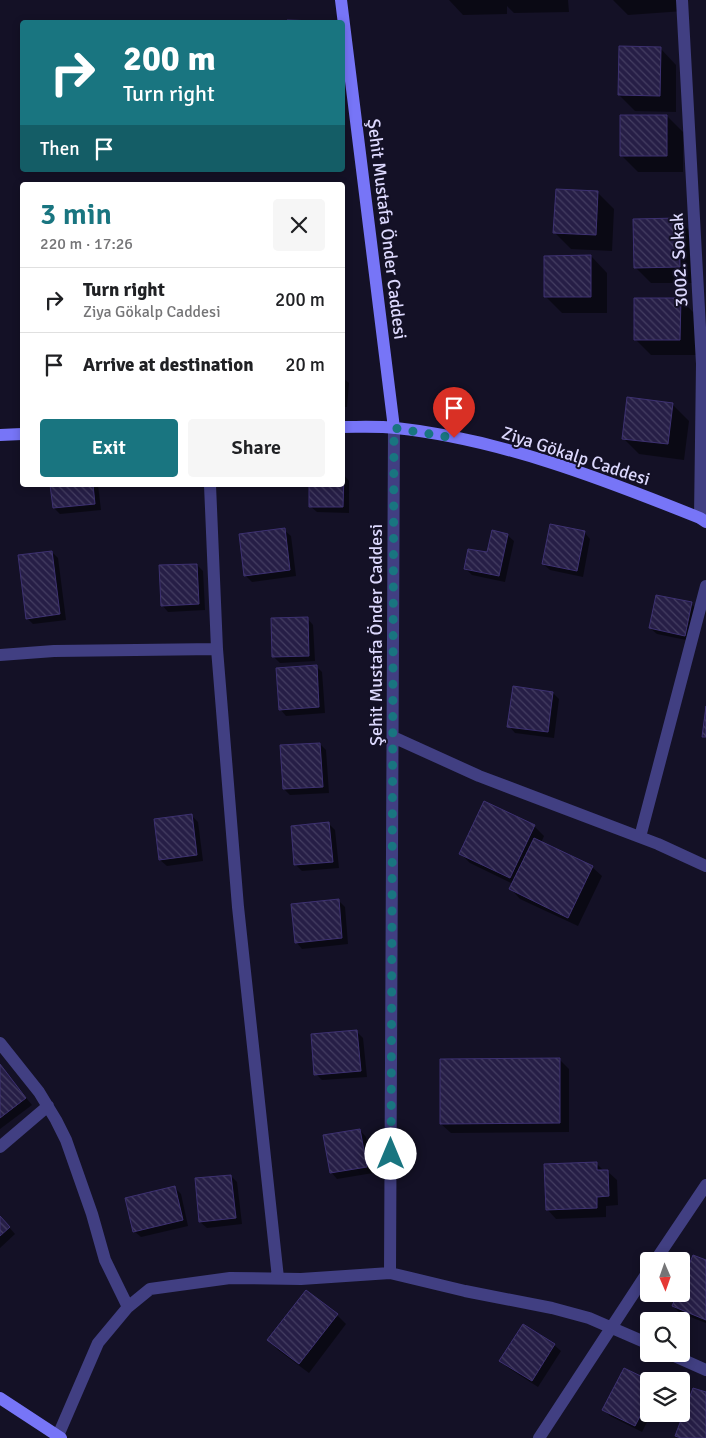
<!DOCTYPE html>
<html lang="en">
<head>
<meta charset="utf-8">
<style>
  :root { --surface:#fff; --page:#f6f6f6; --text:#202124; --muted:#757577; --line:#e0e0e0; --accent:#197580 }
  body { margin:0; font-family:Signika,sans-serif; background:var(--page); color:var(--text); height:100vh; display:flex; flex-direction:column; font-size:19px; white-space:nowrap }
  * { box-sizing:border-box; margin:0 }
  p { font-size:16px; color:var(--muted) }
  .icon { flex:none; width:28px; height:28px; fill:none; stroke:currentColor; stroke-width:2; stroke-linecap:round; stroke-linejoin:round }
  .map { position:relative; flex:1; overflow:hidden }
  .details { position:absolute; left:20px; top:182px; width:325px; height:305px; display:flex; flex-direction:column; background:var(--surface); border-radius:5px; box-shadow:0 2px 8px #0003 }
  .details>* { flex:none }
  .banner { position:absolute; left:20px; top:20px; width:325px; height:152px; border-radius:5px; box-shadow:0 2px 8px #0003; background:#197580; color:#fff; overflow:hidden }
  .needle { width:32px; rotate:178deg }
  .controls { position:absolute; left:640px; top:1252px; display:grid; gap:10px }
  .controls a { display:grid; place-items:center; width:50px; height:50px; border-radius:5px; background:var(--surface); box-shadow:0 2px 8px #0003; font-size:25px }
  .pin { position:absolute; display:grid; place-items:center; width:42px; height:42px; color:#fff; margin:-51px -21px; border-radius:50% 50% 50% 0; rotate:-45deg; box-shadow:0 0 5px #0007 }
  .pin .icon { rotate:45deg }
  .me { position:absolute; width:55px; margin:-28px; rotate:0deg; stroke-linejoin:round; filter:drop-shadow(0 0 4px #0008) }
  .turn { display:flex; align-items:center; gap:18px; height:105px; padding:0 20px; font-size:22px }
  .turn .icon { width:65px; height:65px; stroke-width:2.5 }
  .turn b { display:block; font-size:35px; line-height:42px }
  .then { display:flex; align-items:center; height:48px; padding:0 20px; background:#0003; gap:10px; font-size:19px }
  .round { display:grid; place-items:center; flex:none; width:52px; height:52px; border-radius:5px; background:var(--page) }
  .head { display:flex; align-items:center; justify-content:space-between; height:85px; padding:0 20px }
  h1 { font-size:30px; font-weight:600; line-height:38px; color:var(--accent) }
  .button { display:flex; gap:10px; margin-top:auto; padding:10px 20px }
  .button a { flex:1; height:58px; border-radius:5px; background:var(--accent); color:#fff; font-size:20px; font-weight:600; line-height:58px; text-align:center }
  .button a+a { background:var(--page); color:var(--text) }
  ul { padding:0; list-style:none }
  li { display:flex; align-items:center; gap:15px; height:65px; padding:0 20px; border-top:1px solid var(--line) }
  li div { flex:1 }
  li b { display:block; font-size:19px }
  li em { font-style:normal }
  .map>svg:first-child { display:block }
  .shadow { fill:#0007 }
  .building { fill:url(#building-back-hatch); stroke:#3d3171 }
  .lines { fill:none; stroke-linecap:round; stroke-linejoin:round }
  .street { stroke:#413f82; stroke-width:12 }
  .secondary { stroke:#7775f7; stroke-width:12 }
  .route { stroke:#197580; stroke-width:9; stroke-dasharray:0 16.2 }
  .labels { text-anchor:middle; stroke-width:4; stroke-linejoin:round; paint-order:stroke }
  .street-label { font-size:18px; fill:#dcd8fd; stroke:#141126 }
</style>
</head>
<body>
<div class="map">
<svg width="706" height="1438" viewBox="0 0 706 1438">
  <defs>
    <pattern id="building-back-hatch" width="6" height="6" patternUnits="userSpaceOnUse" patternTransform="scale(1.25)"><rect width="6" height="6" fill="#261e46"/><path d="M-1 5l2 2M0 0l6 6M5-1l2 2" fill="none" stroke="#453e62"/></pattern>
  </defs>
  <rect width="100%" height="100%" fill="#141126"/>
  <path class="shadow" d="M449,0H568L569,12L514,13L507,6V14L463,15Z
    M613,0H683L684,11L628,15Z
    M660,48L676,65V112L635,111L619,95Z
    M667,116L683,132V172H638L622,156Z
    M597,192L614,209L612,251L571,249L555,233Z
    M679,220L695,236L696,283H651L635,267Z
    M591,256L607,273V313H562L546,297Z
    M680,299L696,315V355H651L635,339Z
    M342,377L349,383L347,407H342Z
    M672,404L689,421L684,460L639,454L623,438Z
    M343,474L349,481V513L317,512L310,506L311,485H342Z
    M52,485H98L101,510L60,514L54,508Z
    M284,530L291,536L296,576L252,582L245,575Z
    M584,532L590,539L583,577L550,570L543,564Z
    M507,535L514,541L505,582L472,575L465,568L488,554Z
    M52,552L58,558L66,620L33,624L27,618Z
    M197,565L203,571L205,610L168,612L162,605Z
    M691,604L698,610L691,641L657,634L650,628Z
    M307,618L313,625L315,661L280,663L273,656Z
    M316,666L322,672L325,713L286,716L280,709Z
    M553,693L559,699L554,738L515,733L509,726Z
    M320,744L326,750L329,793L290,795L284,789Z
    M485,803L534,826L544,836L541,843L592,867L602,876L578,926L520,899L511,889L513,884L470,863L461,854Z
    M191,815L198,822L203,861L167,866L160,860Z
    M329,824L335,830L339,868L302,871L296,865Z
    M338,900L345,907L348,944L302,949L296,942Z
    M357,1032L363,1038L367,1077L322,1080L316,1074Z
    M559,1059L569,1069V1132L451,1133L441,1124Z
    M0,1066L32,1105L0,1129Z
    M360,1130L366,1137L373,1173L337,1179L331,1172Z
    M596,1163L604,1171H607L617,1180L618,1205L606,1206V1217L556,1219L547,1209Z
    M231,1176L237,1182L242,1224L207,1228L200,1222Z
    M175,1188L181,1194L188,1226L141,1237L134,1231Z
    M0,1217L15,1234L0,1248Z
    M706,1262V1323L680,1313L673,1306L679,1294H681Z
    M337,1315L346,1324L309,1373L278,1350L269,1340Z
    M554,1345L561,1351L538,1387L507,1367L501,1360Z
    M649,1381V1414H651L642,1432L610,1416L604,1410Z"/>
  <path class="building" d="M287,20L316,21V22H287Z
    M619,46L661,47L660,96L618,95Z
    M620,115H667V156H620Z
    M556,189L598,191L596,235L553,233Z
    M679,218L680,267L634,268L633,219Z
    M591,255V297H544V256Z
    M634,298H681L680,340H634Z
    M627,397L673,403L668,444L622,439Z
    M342,473H344L343,507H309V485H342Z
    M50,485H93L95,504L53,508Z
    M550,524L585,531L577,571L542,564Z
    M285,528L290,570L244,576L239,534Z
    M492,530L508,534L499,576L464,569L468,549L487,552Z
    M52,551L60,614L26,619L18,555Z
    M197,564L199,604L161,606L159,565Z
    M656,595L692,602L685,636L649,628Z
    M308,617L309,656L272,657L271,618Z
    M317,665L319,707L279,710L276,668Z
    M513,686L553,692L548,732L507,727Z
    M706,706V737H702Z
    M320,743L323,787L283,789L280,745Z
    M484,801L535,825L510,878L459,854Z
    M192,814L197,855L159,860L154,819Z
    M329,822L333,862L294,865L291,826Z
    M534,838L593,866L568,918L509,889Z
    M339,899L342,938L295,943L291,904Z
    M357,1030L361,1071L314,1075L311,1034Z
    M560,1058V1123L440,1124V1059Z
    M0,1064L26,1098L0,1118Z
    M360,1129L367,1167L330,1173L323,1135Z
    M597,1162V1170H608L609,1196L597,1197V1208L546,1210L544,1164Z
    M231,1175L236,1218L199,1222L195,1178Z
    M175,1186L183,1220L133,1232L125,1198Z
    M0,1216L10,1227L0,1236Z
    M693,1255L706,1260V1320L672,1306L677,1294H681V1284Z
    M306,1290L338,1314L299,1364L267,1340Z
    M523,1324L555,1344L532,1381L499,1361Z
    M624,1368L651,1381H649V1399L635,1426L602,1410Z
    M693,1388L706,1392V1438H681L675,1436Z"/>
  <g class="lines">
    <path class="street" d="M682,0L702,364L700,518
      M210,485L217,649L238,907L278,1278
      M0,655L54,651L217,649
      M393,737L479,776L658,844L706,866
      M640,837L706,586
      M0,1043L39,1092L56,1120L66,1140L92,1214L105,1260L128,1307
      M0,1147L48,1106
      M655,1261L706,1185
      M390,1273L394,428
      M670,1354L706,1370
      M57,1438L98,1343L128,1307L150,1289L230,1278L301,1279L390,1273L465,1291L552,1308L589,1318L649,1344
      M539,1438L649,1270"/>
    <path class="secondary" d="M341,0L394,428
      M342,427C360,427 378,426 396,428C500,439 603,479 700,518L706,522
      M0,435L22,434
      M0,1398L61,1438"/>
  </g>
  <g class="lines">
    <path class="route" d="M391,1154L394,428L454,438"/>
  </g>
  <g class="labels">
    <g class="street-label">
      <text transform="translate(387 229) rotate(83)" y="6">Şehit Mustafa Önder Caddesi</text>
      <text transform="translate(679 260) rotate(-93)" y="6">3002. Sokak</text>
      <text transform="translate(576 456) rotate(18)" y="6">Ziya Gökalp Caddesi</text>
      <text transform="translate(376 635) rotate(-90)" y="6">Şehit Mustafa Önder Caddesi</text>
    </g>
  </g>
</svg>
<div class="controls">
<a><svg class="needle" viewBox="-14 -14 28 28"><path d="M0-13l5 13h-10z" fill="#e53935"/><path d="M0 13l5-13h-10z" fill="#757577"/></svg></a>
<a><svg class="icon" aria-label="search" viewBox="0 0 24 24"><circle cx="10" cy="10" r="6"/><path d="M15 15l6 6"/></svg></a>
<a><svg class="icon" aria-label="layers" viewBox="0 0 24 24"><path d="M12 4l9 5-9 5-9-5zM3 14l9 5 9-5"/></svg></a>
</div>
<div class="pin" style="left:454px;top:438px;background:#d93025"><svg class="icon" aria-label="arrive" viewBox="0 0 24 24"><path d="M6 21V4h12l-3 4 3 4H6"/></svg></div>
<svg class="me" style="left:391px;top:1154px" viewBox="-20 -20 40 40"><circle r="19" fill="#fff"/><path d="M0-13L10 11 0 6-10 11z" fill="#197580"/></svg>
<div class="banner">
<div class="turn"><svg class="icon" aria-label="right" viewBox="0 0 24 24"><path d="M7 20v-9h11M14 6l5 5-5 5"/></svg><div><b>200 m</b>Turn right</div></div>
<div class="then">Then<svg class="icon" aria-label="arrive" viewBox="0 0 24 24"><path d="M6 21V4h12l-3 4 3 4H6"/></svg></div>
</div>
<section class="details">
<div class="head"><div><h1>3 min</h1><p>220 m · 17:26</p></div><a class="round"><svg class="icon" aria-label="close" viewBox="0 0 24 24"><path d="M6 6l12 12M18 6L6 18"/></svg></a></div>
<ul>
<li><svg class="icon" aria-label="right" viewBox="0 0 24 24"><path d="M7 20v-9h11M14 6l5 5-5 5"/></svg><div><b>Turn right</b><p>Ziya Gökalp Caddesi</p></div><em>200 m</em></li>
<li><svg class="icon" aria-label="arrive" viewBox="0 0 24 24"><path d="M6 21V4h12l-3 4 3 4H6"/></svg><div><b>Arrive at destination</b></div><em>20 m</em></li>
</ul>
<div class="button"><a>Exit</a><a>Share</a></div>
</section>
</div>
</body>
</html>
